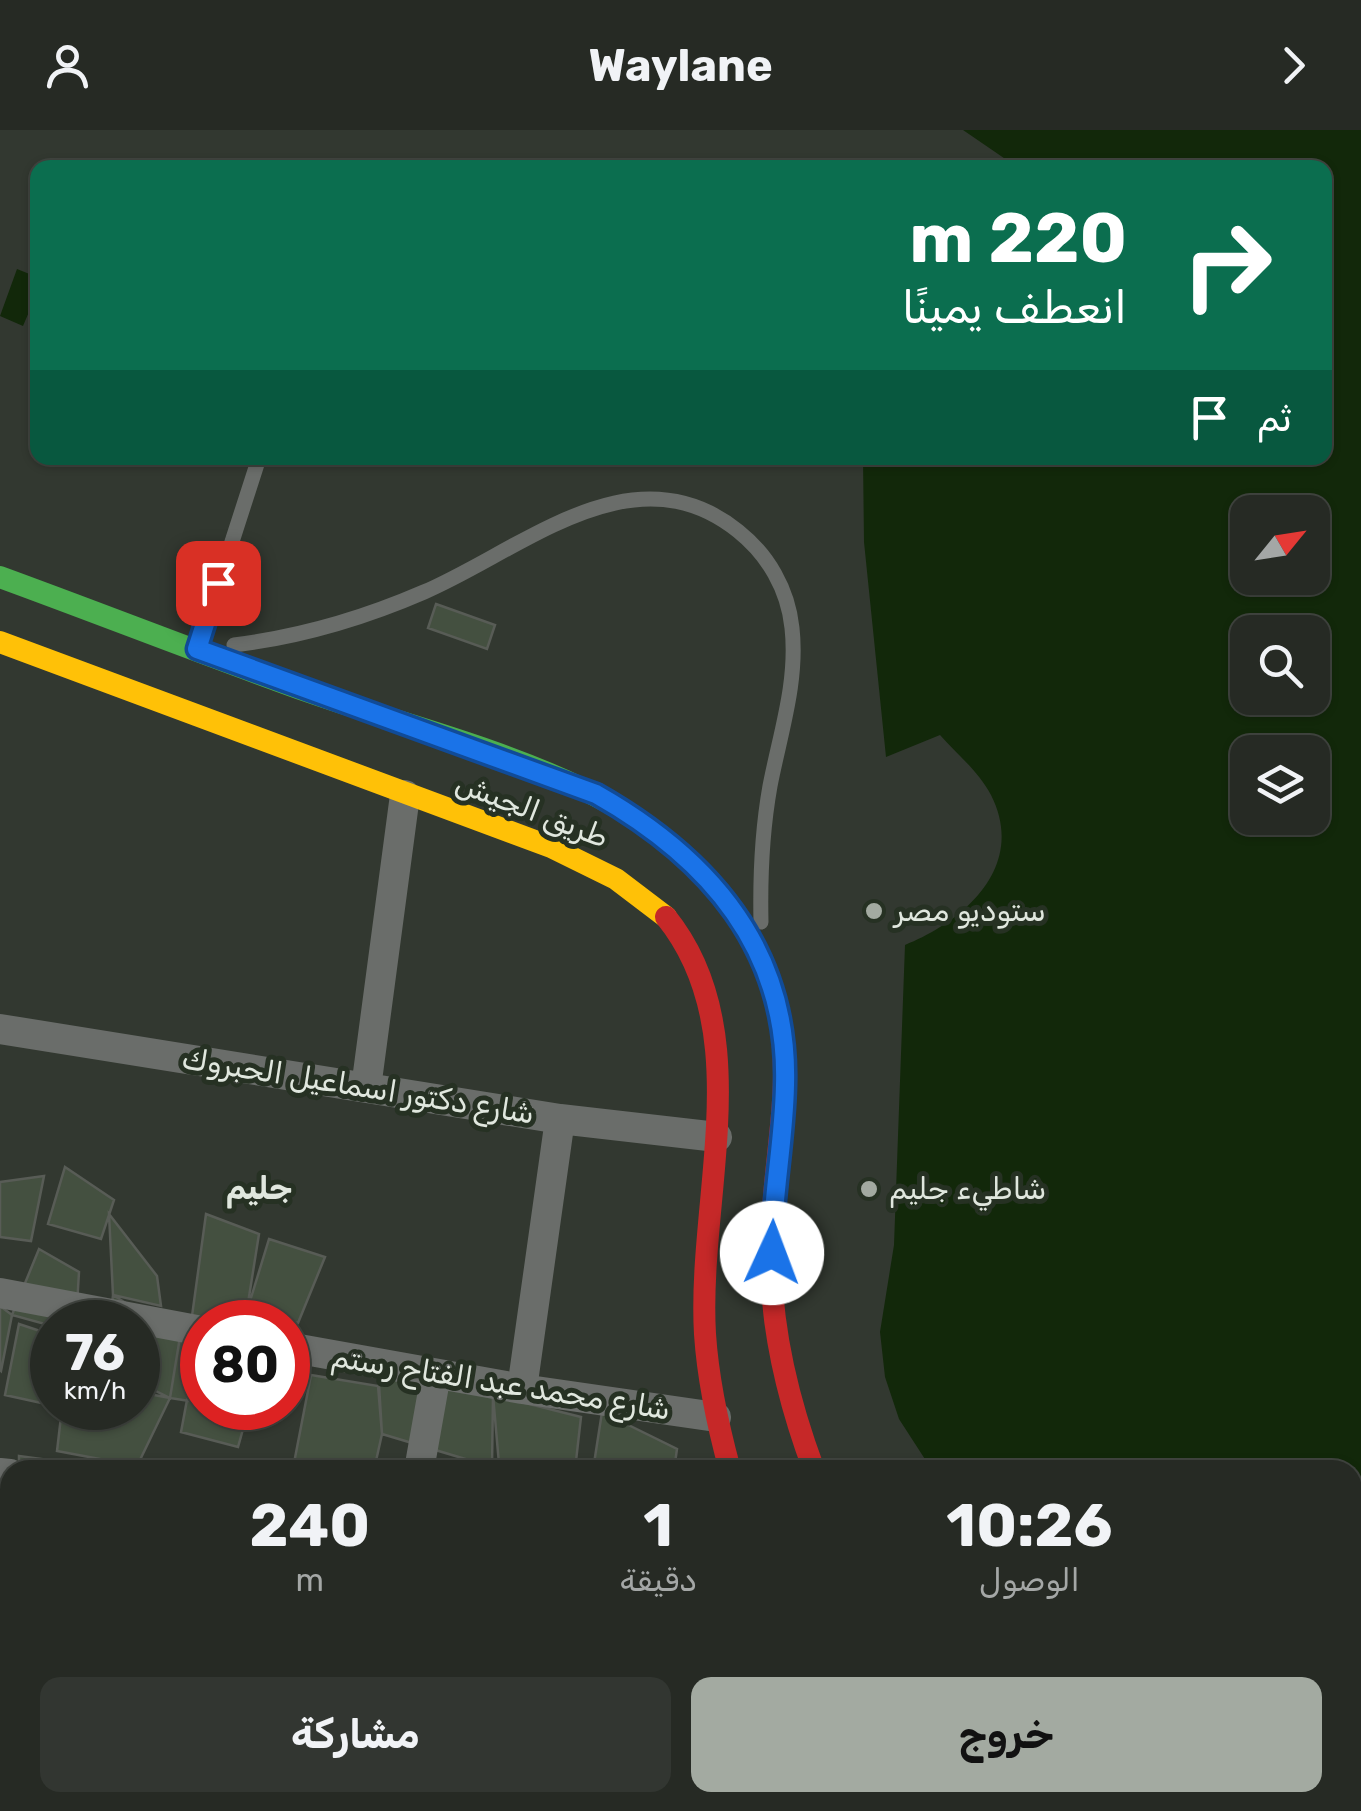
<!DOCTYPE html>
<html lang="ar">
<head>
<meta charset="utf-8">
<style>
  :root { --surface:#262a24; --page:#323631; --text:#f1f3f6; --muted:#a4a7a6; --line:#424641; --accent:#a3aaa1 }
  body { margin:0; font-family:Rubik,"Noto Sans Arabic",sans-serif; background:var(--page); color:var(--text); direction:rtl; height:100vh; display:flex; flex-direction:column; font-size:38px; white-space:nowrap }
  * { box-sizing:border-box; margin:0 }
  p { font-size:32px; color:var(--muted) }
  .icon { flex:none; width:55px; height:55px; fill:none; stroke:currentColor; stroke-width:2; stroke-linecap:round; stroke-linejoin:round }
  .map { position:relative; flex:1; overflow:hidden; direction:ltr }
  .details { position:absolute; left:0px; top:1330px; width:1362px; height:352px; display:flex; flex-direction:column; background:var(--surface); border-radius:30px 30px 0 0; box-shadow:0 2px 8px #0004,0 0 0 2px var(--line); direction:rtl }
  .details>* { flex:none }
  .hud { position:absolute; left:30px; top:30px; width:1302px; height:305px; border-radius:20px; box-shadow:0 2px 8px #0004,0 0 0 2px var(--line); direction:rtl; background:#0b6e4f; color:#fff; overflow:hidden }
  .needle { width:65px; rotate:60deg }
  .tools { position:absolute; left:1230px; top:365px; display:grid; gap:20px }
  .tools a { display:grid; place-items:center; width:100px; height:100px; border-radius:20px; background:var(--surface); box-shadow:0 2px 8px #0004,0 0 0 2px var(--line); font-size:50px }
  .speed { position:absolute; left:30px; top:1170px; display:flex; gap:20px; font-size:50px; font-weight:700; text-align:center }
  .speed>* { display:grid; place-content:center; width:130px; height:130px; border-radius:50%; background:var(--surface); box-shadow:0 2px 8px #0004,0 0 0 2px var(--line); line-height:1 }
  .speed small { font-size:25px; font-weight:400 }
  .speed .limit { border:15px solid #d22; background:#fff; color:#111 }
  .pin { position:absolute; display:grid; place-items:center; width:85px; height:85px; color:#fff; margin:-42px; border-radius:20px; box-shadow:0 5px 15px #0006 }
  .me { position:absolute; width:110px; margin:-55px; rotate:2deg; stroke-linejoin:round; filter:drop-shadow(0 0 8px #0008) }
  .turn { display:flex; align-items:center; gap:35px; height:210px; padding:0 40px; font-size:45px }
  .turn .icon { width:130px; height:130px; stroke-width:2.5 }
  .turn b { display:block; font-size:70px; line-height:85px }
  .then { display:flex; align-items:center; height:95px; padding:0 40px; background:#0003; gap:20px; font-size:38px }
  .eta { display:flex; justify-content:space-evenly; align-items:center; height:170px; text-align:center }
  .eta b { font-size:60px; font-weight:700; line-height:70px }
  .action { display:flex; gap:20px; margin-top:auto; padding:20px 40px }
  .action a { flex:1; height:115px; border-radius:20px; background:var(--accent); color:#111; font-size:40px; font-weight:700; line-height:115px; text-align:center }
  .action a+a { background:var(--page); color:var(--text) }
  header { display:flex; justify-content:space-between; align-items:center; height:130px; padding:0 40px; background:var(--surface); font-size:45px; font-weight:700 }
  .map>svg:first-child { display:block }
  .water { fill:#12280a; fill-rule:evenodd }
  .building { fill:#445040; stroke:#585c56; stroke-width:2.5 }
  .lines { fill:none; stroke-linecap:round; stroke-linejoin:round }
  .lane { stroke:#6a6d6a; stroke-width:15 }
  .street { stroke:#6a6d6a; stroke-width:30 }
  .fast { stroke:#4caf50; stroke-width:22 }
  .slow { stroke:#ffc107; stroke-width:22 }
  .jam { stroke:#c62828; stroke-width:22 }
  .route-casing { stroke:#114b97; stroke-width:25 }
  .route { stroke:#1a73e8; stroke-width:18 }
  .poi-dot { fill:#a3aaa1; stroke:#263123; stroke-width:4 }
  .labels { text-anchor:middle; stroke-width:10; stroke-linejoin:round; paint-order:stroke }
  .street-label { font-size:30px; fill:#e0e7de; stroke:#263123 }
  .poi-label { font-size:30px; fill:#e0e7de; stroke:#263123; text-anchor:start }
  .neighbourhood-label { font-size:32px; font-weight:bold; fill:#e0e7de; stroke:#263123 }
</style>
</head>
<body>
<header><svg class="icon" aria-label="forward" viewBox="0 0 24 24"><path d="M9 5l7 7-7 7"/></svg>Waylane<svg class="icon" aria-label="person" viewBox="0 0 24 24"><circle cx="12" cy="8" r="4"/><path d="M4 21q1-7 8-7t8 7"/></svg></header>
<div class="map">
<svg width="1361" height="1681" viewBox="0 0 1361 1681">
  <rect width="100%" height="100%" fill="#323830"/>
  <path class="water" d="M963,0H1361V1478L1353,1477L1352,1340H932L899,1289L885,1247L880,1202L894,1115L905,815C965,791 1027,736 991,665C979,642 957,624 940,605L886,627L864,412L863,328H1325V38L1017,37ZM1248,382H1312V448H1248ZM1248,502H1312V568H1248ZM1248,622H1312V688H1248Z
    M17,139L37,147V163L23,196L0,186Z"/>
  <path class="building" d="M436,474L495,495L487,519L428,498Z
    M65,1037L114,1070L101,1109L48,1094Z
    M44,1046L31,1111L0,1107V1052Z
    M109,1084L157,1146L161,1176L113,1165Z
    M206,1084L259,1104L245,1192H202L192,1186Z
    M269,1109L325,1127L298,1193L247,1181Z
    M39,1119L79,1142L76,1192L52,1196L12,1185Z
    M113,1165L180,1207L170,1268L138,1252V1192H110Z
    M0,1176L12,1185L1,1241L0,1240Z
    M19,1194L52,1205V1253L46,1274L5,1265Z
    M180,1207L202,1226V1273L170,1268Z
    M378,1238L493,1265L492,1337L382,1304Z
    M311,1245L378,1256L382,1304L374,1340H297L294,1333Z
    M138,1262L170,1268L137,1336L57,1321L62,1278H138Z
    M493,1265L581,1287L575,1340L499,1334Z
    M187,1270L245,1292L238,1317L181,1302Z
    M602,1282L677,1319L674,1340H593Z
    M19,1326L64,1332L62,1340H19Z
    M0,1508L9,1509L0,1544Z
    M0,1641L10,1642V1672L0,1681Z
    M167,1672H242L239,1681Z
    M278,1672H348L347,1681H318Z
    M379,1672H443L442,1681H379Z
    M477,1672H564L562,1681H478Z
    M596,1672H661V1681H595Z
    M680,1672H751L750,1681H679Z
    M826,1672H905L912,1678L819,1681Z"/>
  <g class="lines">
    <path class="lane" d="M199,514L259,328
      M234,515C299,507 364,488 424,462C522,420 633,317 738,401C768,425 788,459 792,498C798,552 780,604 770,656C762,701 760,746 761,792"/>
    <path class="street" d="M0,899L560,989L717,1007
      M366,958L405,665
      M0,1163L202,1201
      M288,1217L522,1259L716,1287
      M522,1259L560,989
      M419,1340L436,1244
      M0,1343L10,1344
      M0,1441L10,1377
      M0,1673L66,1681
      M362,1681L363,1672
      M576,1681L577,1672
      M766,1681L767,1672"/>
    <path class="fast" d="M0,447C104,485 208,526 312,563C457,614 642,647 734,782
      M1003,1672L1015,1681"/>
    <path class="slow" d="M0,512L551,717L616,749L666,787"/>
    <path class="jam" d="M734,782C815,903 774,986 771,1116C769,1193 787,1268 814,1340
      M666,787C759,902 697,1068 705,1204C708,1250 718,1296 730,1340
      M1159,1672L1183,1681"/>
  </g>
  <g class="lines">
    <g class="route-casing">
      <path id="route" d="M218,453L197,519L596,664C709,728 789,819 785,955C784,1012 772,1067 772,1123"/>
    </g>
    <use href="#route" class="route"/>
  </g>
  <g class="poi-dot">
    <circle cx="874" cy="781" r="10"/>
    <circle cx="869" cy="1059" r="10"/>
  </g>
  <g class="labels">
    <g class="street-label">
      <text transform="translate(532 680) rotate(21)" y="10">طريق الجيش</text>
      <text transform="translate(358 956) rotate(9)" y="10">شارع دكتور اسماعيل الحبروك</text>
      <text transform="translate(501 1253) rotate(9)" y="10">شارع محمد عبد الفتاح رستم</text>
    </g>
    <g class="poi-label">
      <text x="894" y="791">ستوديو مصر</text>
      <text x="889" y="1069">شاطيء جليم</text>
    </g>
    <g class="neighbourhood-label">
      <text x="259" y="1069">جليم</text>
    </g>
  </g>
</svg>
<div class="tools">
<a><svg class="needle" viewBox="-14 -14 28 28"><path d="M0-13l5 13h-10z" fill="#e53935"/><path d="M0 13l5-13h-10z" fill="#a4a7a6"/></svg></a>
<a><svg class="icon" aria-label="search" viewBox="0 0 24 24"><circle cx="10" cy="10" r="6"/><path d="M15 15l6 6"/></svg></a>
<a><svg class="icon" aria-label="layers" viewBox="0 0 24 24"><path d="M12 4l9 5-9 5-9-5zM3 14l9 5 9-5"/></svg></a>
</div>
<div class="speed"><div>76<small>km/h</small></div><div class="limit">80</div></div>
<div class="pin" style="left:218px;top:453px;background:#d93025"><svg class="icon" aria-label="arrive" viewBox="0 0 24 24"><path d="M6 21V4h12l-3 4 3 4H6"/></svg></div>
<svg class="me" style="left:772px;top:1123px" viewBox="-20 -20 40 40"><circle r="19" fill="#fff"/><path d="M0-13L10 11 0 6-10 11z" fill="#1a73e8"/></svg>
<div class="hud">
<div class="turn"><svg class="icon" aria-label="right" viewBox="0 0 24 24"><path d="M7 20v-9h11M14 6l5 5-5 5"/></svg><div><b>220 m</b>انعطف يمينًا</div></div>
<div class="then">ثم<svg class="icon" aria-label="arrive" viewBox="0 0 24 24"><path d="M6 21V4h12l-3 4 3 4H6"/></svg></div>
</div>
<section class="details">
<div class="eta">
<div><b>10:26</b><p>الوصول</p></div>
<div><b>1</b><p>دقيقة</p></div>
<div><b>240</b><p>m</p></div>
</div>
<div class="action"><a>خروج</a><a>مشاركة</a></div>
</section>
</div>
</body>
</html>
